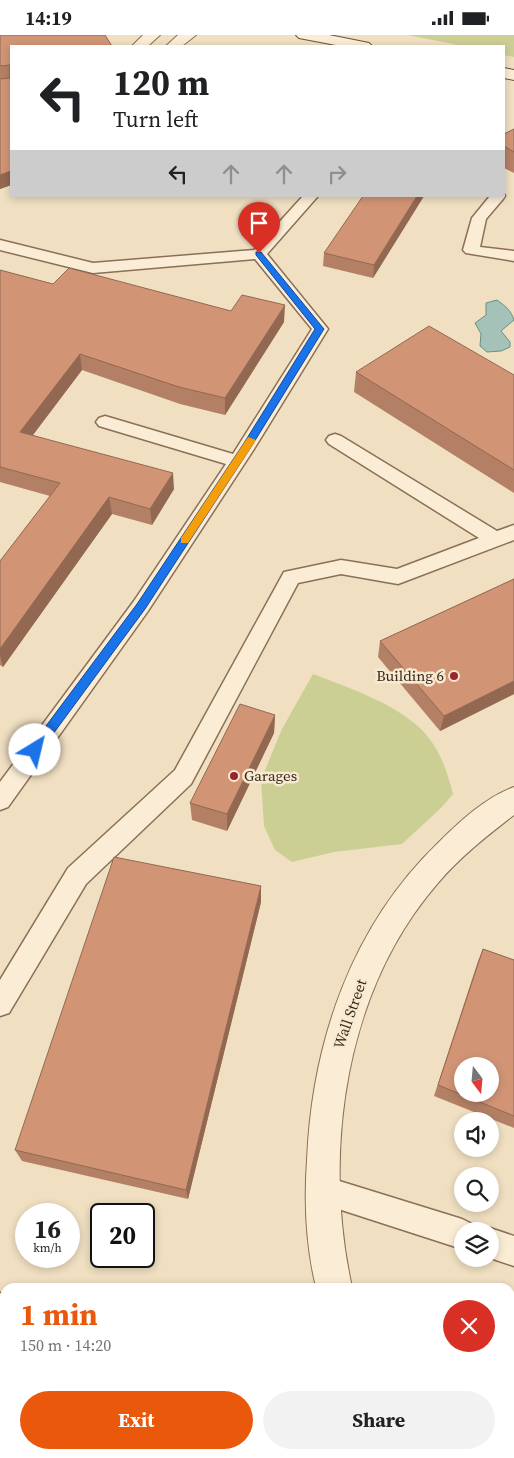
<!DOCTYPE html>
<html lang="en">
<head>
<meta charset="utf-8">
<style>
  :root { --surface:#fff; --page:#f2f2f2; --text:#202124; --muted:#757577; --accent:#ea580c }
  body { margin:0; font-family:"Source Serif 4",serif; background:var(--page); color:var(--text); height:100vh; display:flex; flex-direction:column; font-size:19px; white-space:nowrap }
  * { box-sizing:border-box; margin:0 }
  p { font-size:16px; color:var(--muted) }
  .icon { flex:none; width:28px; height:28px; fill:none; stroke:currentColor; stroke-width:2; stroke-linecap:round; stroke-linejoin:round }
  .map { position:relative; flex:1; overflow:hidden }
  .drawer { position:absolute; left:0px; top:1248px; width:515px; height:176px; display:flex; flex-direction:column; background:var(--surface); border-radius:15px 15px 0 0; box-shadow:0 2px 8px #0003 }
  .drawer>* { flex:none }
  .banner { position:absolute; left:10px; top:10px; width:495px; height:152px; border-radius:0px; box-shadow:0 2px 8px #0003; background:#fff; color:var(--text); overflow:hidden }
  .needle { width:32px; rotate:164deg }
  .fabs { position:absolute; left:454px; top:1022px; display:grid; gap:10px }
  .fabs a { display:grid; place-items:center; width:45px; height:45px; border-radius:50%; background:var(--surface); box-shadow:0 2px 8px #0003; font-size:25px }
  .speed { position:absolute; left:15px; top:1168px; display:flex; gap:10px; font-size:25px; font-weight:700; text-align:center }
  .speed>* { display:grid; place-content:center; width:65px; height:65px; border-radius:50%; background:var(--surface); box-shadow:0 2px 8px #0003; line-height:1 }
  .speed small { font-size:12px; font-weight:400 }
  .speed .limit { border:2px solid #111; border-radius:8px; background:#fff; color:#111 }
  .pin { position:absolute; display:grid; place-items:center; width:42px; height:42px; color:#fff; margin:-51px -21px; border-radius:50% 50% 50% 0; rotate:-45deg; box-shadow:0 0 5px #0007 }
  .pin .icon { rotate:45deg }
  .me { position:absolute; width:55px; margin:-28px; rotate:36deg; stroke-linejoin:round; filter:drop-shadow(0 0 4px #0008) }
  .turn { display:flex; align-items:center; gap:18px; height:105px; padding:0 20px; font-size:22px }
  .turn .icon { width:65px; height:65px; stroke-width:2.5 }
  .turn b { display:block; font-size:35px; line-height:42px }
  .lanes { display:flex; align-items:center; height:48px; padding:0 20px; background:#0003; justify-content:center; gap:25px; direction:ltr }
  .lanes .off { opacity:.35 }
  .round { display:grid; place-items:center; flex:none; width:52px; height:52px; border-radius:26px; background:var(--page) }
  .headline { display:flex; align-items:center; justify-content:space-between; height:85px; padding:0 20px }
  h1 { font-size:30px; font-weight:700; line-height:38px; color:var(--accent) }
  .primary-button { display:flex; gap:10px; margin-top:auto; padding:10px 20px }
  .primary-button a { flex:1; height:58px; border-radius:30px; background:var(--accent); color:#fff; font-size:20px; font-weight:700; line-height:58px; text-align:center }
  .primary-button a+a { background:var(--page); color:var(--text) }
  .status { display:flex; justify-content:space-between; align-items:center; height:35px; padding:0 25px; background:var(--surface); direction:ltr }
  .status svg { height:14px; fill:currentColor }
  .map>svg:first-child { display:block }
  .green { fill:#cccf94 }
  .water { fill:#a4c2b7; stroke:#6a9185 }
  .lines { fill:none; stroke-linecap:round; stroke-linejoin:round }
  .lane-casing { stroke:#8b6f57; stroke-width:3 }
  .street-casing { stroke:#8b6f57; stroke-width:2 }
  .secondary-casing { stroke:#6d503b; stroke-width:2 }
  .lane { fill:#fbedd5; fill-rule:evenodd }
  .street { fill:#fbedd5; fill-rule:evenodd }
  .secondary { fill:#fbedd5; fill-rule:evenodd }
  .wall { fill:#b48065 }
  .shaded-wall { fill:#926852 }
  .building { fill:#d19575; stroke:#926852; fill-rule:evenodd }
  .route { fill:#1a73e8; stroke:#114b97 }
  .slow { fill:#f59e0b }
  .poi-dot { fill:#9d242d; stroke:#f7ead1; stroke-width:2 }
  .labels { text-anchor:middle; stroke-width:5; stroke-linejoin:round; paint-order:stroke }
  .poi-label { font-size:15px; fill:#3a291d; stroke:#f7ead1; text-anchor:end }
  .street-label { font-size:15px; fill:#3a291d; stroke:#f7ead1 }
</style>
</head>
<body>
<div class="status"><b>14:19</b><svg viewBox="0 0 49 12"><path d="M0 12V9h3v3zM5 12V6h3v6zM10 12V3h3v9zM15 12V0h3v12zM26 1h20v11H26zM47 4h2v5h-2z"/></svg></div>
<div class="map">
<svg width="514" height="1423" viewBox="0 0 514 1423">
  <rect width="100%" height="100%" fill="#f0dfc1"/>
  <path class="green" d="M408,0H514V22L504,20V11H463Z
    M313,639C347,652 394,668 421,694C439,712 447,735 453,759L441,773L402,809L334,817L292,827L275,815L264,791L261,745L282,694Z"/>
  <path class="water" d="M497,265C505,271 511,275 514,285L501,296L510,307V312L501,316L487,317L480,311L481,299L475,288L486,280V268Z"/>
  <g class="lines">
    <g class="lane-casing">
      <path id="lane" d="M504,159L505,161L503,164L486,184L480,212L514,216V226L466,218L463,215L472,183L490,161H504Z
        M303,161H318L267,219L328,294L254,414L148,576L8,772L0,775V747L134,566L226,429L99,391L96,387L99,383L105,381L233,419L312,294L255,224L93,238L0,215V205L93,228L254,215Z
        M335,399L341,401L497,496L514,490V505L398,549L341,539L298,548L191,749L86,849L9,978L0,981V945L68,833L175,735L284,537L341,525L397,534L479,503L329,409L326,405L329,401Z
        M323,1141L462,1184L472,1189L476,1196H462V1214L323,1169L313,1165L309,1155L313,1145Z
        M490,1193L514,1201V1231L490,1223V1196H483Z
        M0,1258L5,1260V1290L0,1288Z
        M5,1352V1393L0,1395V1354Z"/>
    </g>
    <g class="street-casing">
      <path id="street" d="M143,0H160L148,11H132Z
        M178,0H196L182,11H166Z
        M514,752V780C487,801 460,822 438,848C345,955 322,1116 352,1252H316C306,1211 304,1167 307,1125C312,1006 352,891 438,808C459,787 486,762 514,752Z
        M350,1419H390L391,1423H351Z"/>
    </g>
    <g class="secondary-casing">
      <path id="secondary" d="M296,0H329L369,8L372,11H341L299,3Z
        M504,33L514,35V45L504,43Z"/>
    </g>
    <use href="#lane" class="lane"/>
    <use href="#street" class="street"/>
    <use href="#secondary" class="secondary"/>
  </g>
  <path class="wall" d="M0,0H105L11,150L0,154Z
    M514,94V138L504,133V99Z
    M424,161L373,243L323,231L324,218Z
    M0,235L53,249L231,276L284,287L225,380L180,369L82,335L33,400L174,454L152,490L112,479L3,632L0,630V526L50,461L0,447Z
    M356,337L514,340V458L354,357Z
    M514,544V659L440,696L378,622L380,606Z
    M275,680L274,698L227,796L192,785L190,768Z
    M261,867L188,1164L22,1126L15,1115Z
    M483,914L514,925V1093L434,1061L478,926Z"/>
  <path class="shaded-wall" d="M11,136V150L0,154V140Z
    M417,161H424L373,243L374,230Z
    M285,270L284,287L225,380V363Z
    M80,319L82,335L23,413L20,397Z
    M173,438L174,454L152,490L150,474Z
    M109,462L112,479L3,632L0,620V614Z
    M514,646V659L440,696L444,681Z
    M275,680L274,698L227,796V779Z
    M261,851V867L188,1164L186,1155Z"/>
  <path class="building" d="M0,0H105L112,11H11V136L0,140V44L10,43V30L0,31Z
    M514,94V117L504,111V99Z
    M363,161H417L374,230L324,218Z
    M69,233L231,276L242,260L285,270L225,363L179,352L80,319L20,397L173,438L150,474L109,462L0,614V526L60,448L0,432V235L53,249Z
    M429,291L514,340V435L356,337Z
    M514,544V646L444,681L380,606Z
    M240,669L275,680L227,779L190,768Z
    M114,822L261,851L186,1155L15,1115Z
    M483,914L514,925V1081L438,1050ZM462,1031H490V1059H462Z"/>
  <path class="route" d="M256,217H261L324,294L251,412L145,574L39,718H31V711L137,569L244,408L315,294L256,220Z"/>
  <path class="slow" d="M248,402L256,405L188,508H181V503Z"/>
  <g class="poi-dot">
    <circle cx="454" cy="641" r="5"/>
    <circle cx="234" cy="741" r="5"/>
  </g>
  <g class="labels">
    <g class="poi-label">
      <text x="444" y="646">Building 6</text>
      <text x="244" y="746" text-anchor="start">Garages</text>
    </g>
    <g class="street-label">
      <text transform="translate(350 979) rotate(-71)" y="5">Wall Street</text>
    </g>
  </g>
</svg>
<div class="fabs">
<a><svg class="needle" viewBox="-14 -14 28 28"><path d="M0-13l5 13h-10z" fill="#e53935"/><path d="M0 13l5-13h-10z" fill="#757577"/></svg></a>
<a><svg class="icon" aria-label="sound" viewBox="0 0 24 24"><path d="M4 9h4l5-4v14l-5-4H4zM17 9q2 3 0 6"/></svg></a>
<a><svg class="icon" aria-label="search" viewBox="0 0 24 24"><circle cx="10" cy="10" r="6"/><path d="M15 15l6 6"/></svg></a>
<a><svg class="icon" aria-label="layers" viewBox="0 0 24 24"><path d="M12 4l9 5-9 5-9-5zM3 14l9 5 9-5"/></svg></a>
</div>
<div class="speed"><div>16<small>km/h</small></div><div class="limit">20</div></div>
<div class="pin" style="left:259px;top:218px;background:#d93025"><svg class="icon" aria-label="arrive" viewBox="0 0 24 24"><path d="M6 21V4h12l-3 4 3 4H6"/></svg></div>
<svg class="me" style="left:35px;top:715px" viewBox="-20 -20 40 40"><circle r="19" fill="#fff"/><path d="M0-13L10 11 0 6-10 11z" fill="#1a73e8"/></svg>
<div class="banner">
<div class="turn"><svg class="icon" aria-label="left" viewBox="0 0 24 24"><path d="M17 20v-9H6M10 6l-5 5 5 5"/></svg><div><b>120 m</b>Turn left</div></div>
<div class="lanes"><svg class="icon" aria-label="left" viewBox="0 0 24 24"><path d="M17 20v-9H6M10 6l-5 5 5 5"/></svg><svg class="icon off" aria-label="ahead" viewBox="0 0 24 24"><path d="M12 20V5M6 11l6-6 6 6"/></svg><svg class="icon off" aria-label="ahead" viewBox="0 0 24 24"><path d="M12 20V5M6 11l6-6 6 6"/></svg><svg class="icon off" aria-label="right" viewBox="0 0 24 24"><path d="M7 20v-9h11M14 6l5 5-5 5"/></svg></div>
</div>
<section class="drawer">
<div class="headline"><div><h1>1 min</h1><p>150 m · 14:20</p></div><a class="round" style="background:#d93025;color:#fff"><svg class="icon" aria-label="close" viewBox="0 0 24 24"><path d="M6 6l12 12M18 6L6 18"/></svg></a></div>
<div class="primary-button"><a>Exit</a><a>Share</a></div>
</section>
</div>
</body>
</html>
